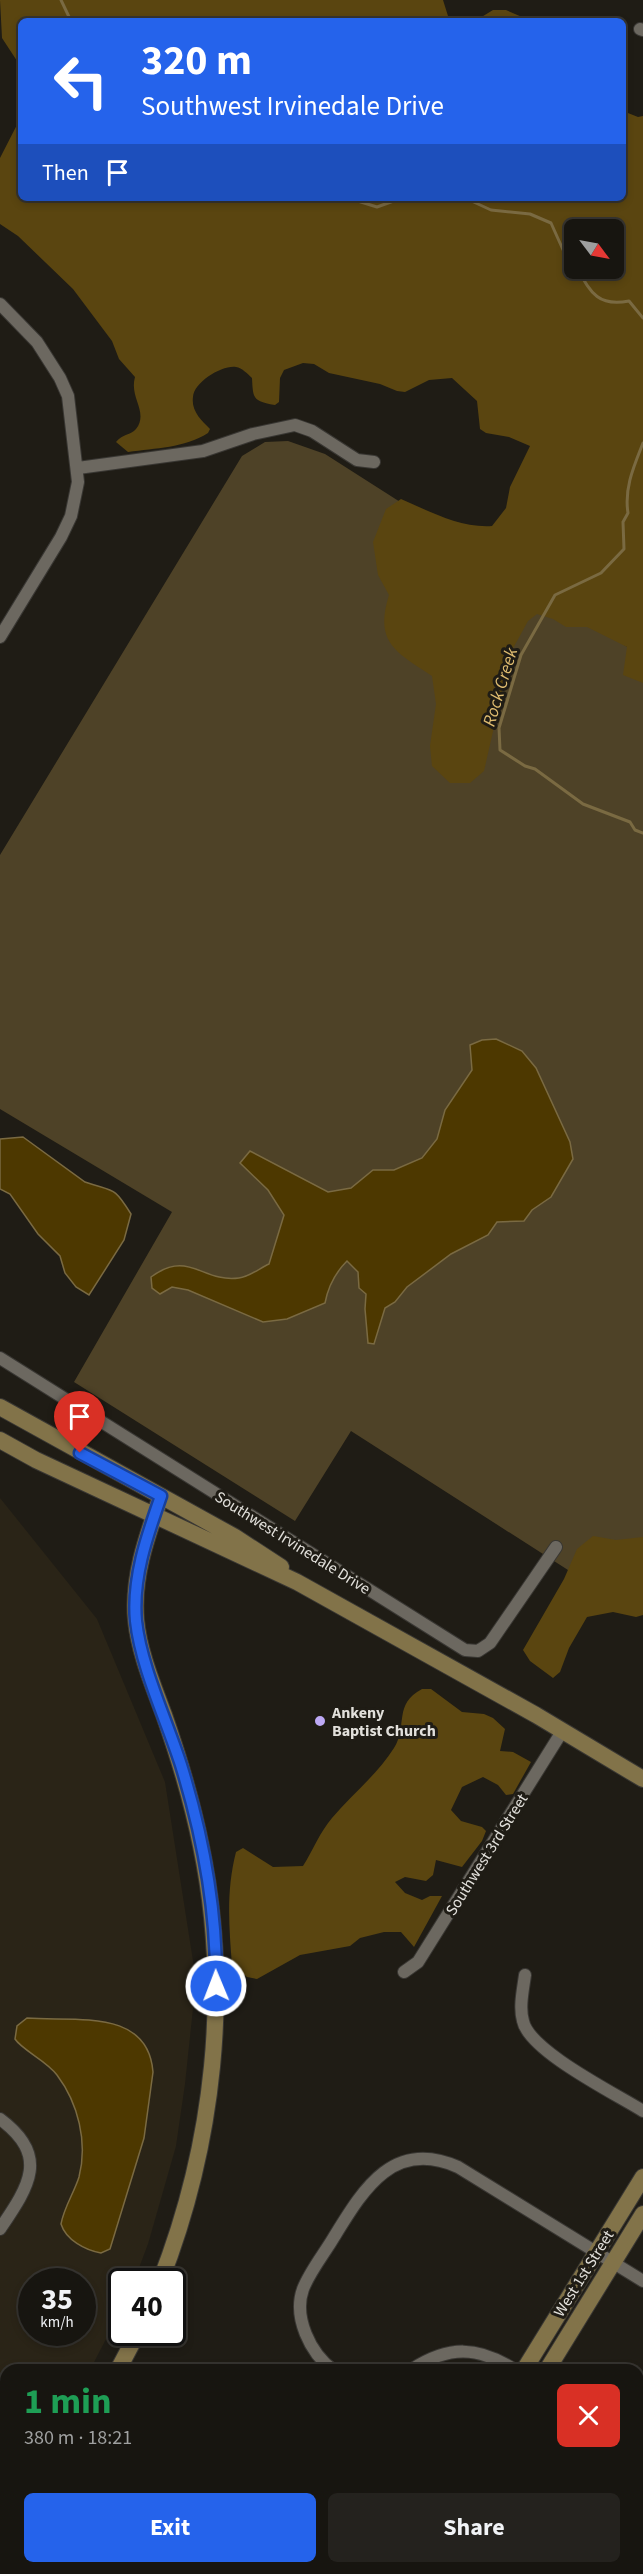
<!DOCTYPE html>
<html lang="en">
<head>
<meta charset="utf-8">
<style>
  :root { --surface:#171510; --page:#24221e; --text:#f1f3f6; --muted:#9e9f9f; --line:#363430; --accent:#2563eb }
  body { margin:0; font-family:"Source Sans 3",sans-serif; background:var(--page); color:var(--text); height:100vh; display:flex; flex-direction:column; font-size:22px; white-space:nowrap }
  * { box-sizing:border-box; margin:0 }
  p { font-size:20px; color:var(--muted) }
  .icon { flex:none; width:33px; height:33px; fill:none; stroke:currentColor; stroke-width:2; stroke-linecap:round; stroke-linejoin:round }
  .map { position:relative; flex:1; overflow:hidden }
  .sheet { position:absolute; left:0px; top:2364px; width:644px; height:210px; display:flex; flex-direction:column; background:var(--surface); border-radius:18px 18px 0 0; box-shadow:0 3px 9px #0003,0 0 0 2px var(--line) }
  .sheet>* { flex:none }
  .top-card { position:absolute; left:18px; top:18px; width:608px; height:183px; border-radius:9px; box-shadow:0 3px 9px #0003,0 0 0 2px var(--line); background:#2563eb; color:#fff; overflow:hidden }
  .needle { width:39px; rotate:122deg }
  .fabs { position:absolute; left:564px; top:219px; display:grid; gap:12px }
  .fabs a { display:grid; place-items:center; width:60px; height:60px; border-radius:9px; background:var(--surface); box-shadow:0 3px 9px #0003,0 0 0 2px var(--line); font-size:30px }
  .speed { position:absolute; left:18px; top:2268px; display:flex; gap:12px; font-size:30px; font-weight:700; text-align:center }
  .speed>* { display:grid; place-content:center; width:78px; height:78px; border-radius:50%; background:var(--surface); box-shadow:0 3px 9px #0003,0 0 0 2px var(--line); line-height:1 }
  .speed small { font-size:15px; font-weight:400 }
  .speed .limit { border:3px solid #111; border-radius:9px; background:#fff; color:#111 }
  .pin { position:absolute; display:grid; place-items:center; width:51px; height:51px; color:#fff; margin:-62px -26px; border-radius:50% 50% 50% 0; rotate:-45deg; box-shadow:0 0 6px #0007 }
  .pin .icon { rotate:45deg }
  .me { position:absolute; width:66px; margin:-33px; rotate:359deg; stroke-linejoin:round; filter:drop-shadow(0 0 4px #0008) }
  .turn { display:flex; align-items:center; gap:21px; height:126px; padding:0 24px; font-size:27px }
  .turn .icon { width:78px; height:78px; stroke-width:2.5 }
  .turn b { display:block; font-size:42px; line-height:51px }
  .then { display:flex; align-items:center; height:57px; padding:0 24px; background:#0003; gap:12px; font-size:22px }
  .round { display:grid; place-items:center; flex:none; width:63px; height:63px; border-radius:9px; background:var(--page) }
  .overview { display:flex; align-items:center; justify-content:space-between; height:102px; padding:0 24px }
  h1 { font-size:36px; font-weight:700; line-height:45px; color:#1e9e55 }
  .cta { display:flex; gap:12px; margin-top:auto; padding:12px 24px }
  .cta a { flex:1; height:69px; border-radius:9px; background:var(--accent); color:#fff; font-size:24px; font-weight:700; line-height:69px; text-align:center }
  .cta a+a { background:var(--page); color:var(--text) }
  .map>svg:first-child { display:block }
  .built { fill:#2a2417; fill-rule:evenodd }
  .green { fill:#4e4227 }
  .forest { fill:#5a4510; fill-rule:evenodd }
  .water { fill:#4d3800; stroke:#7a6a42; stroke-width:1.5 }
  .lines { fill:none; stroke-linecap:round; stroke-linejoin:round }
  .stream { stroke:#7a6a42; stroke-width:3 }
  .street-casing { stroke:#393733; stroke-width:14 }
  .secondary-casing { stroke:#393733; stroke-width:18 }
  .street { stroke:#6c6860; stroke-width:12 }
  .secondary { stroke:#827349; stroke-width:16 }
  .route-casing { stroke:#184099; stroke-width:15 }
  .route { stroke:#2563eb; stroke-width:10 }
  .poi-dot { fill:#bda9f5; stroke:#1f1c15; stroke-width:2 }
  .labels { text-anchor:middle; stroke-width:6; stroke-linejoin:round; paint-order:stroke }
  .street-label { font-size:16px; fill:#e2e0db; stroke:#1f1c15 }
  .poi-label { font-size:16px; font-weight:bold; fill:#e2e0db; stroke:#1f1c15; text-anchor:start }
  .water-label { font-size:18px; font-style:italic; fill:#dfbc70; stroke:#1f1c15 }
</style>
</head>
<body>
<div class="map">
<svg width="643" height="2574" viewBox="0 0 643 2574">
  <rect width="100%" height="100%" fill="#1f1c15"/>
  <path class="built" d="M0,1498L97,1619L165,1782L196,1980L185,2084L176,2146L148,2244L134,2281L122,2282L121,2310L90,2370H6V2505L0,2514ZM32,2282H82V2332H32Z"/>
  <path class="green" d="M288,441L325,454L643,657V1601L635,1613L351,1431L295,1521L74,1382L172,1212L0,1109V855L242,456L265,442Z"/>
  <path class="forest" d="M0,0H443L448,16L453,21H21V67L2,38Z
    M493,10H506L522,17L524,21H475Z
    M623,111L638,117L643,116V683L623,675L627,647L587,627H566L553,619L537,614L528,621L511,652L484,771L470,783H450L432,766L430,746L436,704L432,676C396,652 374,643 389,595L378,575L373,542L386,509L401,499C431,512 460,528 492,526L506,508L510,487L530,446L509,437L486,433L480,429L477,401L452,378L429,380L405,392L397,391L380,384L329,373L314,364L303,363L284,370L280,378L279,402L275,405C253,401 253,399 252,378C248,374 242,368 236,367C222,365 194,382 193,397C191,411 201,420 210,429L208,433C184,448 156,448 128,452L116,442C122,434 131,435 136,429C149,412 129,398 135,377L119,359L112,341L73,289L18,236L0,224V158L21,117V198H622ZM574,230H614V268H574Z
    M593,1536L616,1540L643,1537V1615L636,1617L613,1612L587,1617L569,1648L560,1672L553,1678L530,1661L523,1650L564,1579L577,1549Z
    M422,1689H431L462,1712L484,1714L493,1718L505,1729L500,1751L513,1752L531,1762L513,1794L506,1795L498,1785L483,1777L462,1787L451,1810L461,1821L482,1827L486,1831L482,1841L462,1867L436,1860L433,1875L426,1881L405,1877L395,1882L405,1893L422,1900L430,1896H442L414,1947L401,1932H384L360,1938L350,1946L300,1955L257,1979L247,1977L232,1965C229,1926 226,1891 236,1852L243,1848L273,1867L303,1866C313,1850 320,1832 332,1818C352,1794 377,1775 394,1748C408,1726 393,1704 422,1689Z"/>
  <path class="water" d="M496,1039L522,1051L536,1068L570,1142L573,1159L551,1197L532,1210L524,1221L497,1222L488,1235L451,1254L407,1287L395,1302L385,1308L374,1344L368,1343L365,1309L366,1294L359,1288L358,1272L347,1261C335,1273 328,1287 325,1303L287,1319L263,1322L188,1290L172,1287L160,1294L152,1288L151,1277C189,1249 202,1283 239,1278C249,1277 260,1268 269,1264L284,1215L268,1190L240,1163L250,1151L328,1192L351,1188L373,1170H394L422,1158L437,1139L445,1110L472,1070L470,1045L482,1040Z
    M23,1137L85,1182C114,1192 113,1185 131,1214L124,1240L89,1295L76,1287L65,1273L60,1256L38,1234L10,1194L0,1189V1139Z
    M27,2018C73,2022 148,2007 153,2072L144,2138L110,2249L101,2253C85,2250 66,2240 61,2224C64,2207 74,2193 79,2177C88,2142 78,2103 57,2075C47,2061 22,2050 15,2039L17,2026Z"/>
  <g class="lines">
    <path class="stream" d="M61,0L71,21
      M348,198L377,207L402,198
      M465,198L491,210L530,214L551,223L564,252L574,265
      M577,268C591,293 598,307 629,301L643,318
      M643,443C634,466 624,488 628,513L623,522L624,549L601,573L555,595L521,655L499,728L500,750L525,766L535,769L583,804L630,822L635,830L643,833"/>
    <g class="street-casing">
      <path id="street" d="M640,29L643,30
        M0,304L37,342L60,378L68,396L78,482L71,516L61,537L0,637
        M78,468L203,451L253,434L295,425L312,431L357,460L374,462
        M0,1358L465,1650L478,1651L490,1643L556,1547
        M404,1972L418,1962L563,1730
        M525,1975C523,1990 519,2007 523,2021C529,2051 616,2094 643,2111
        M0,2119C50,2156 29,2186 0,2229
        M333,2370C310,2353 293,2317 303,2289C310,2271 324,2254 334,2237C363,2190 393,2138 458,2167L643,2281
        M411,2370C449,2345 478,2346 515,2370
        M638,2441L643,2442
        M564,2568L580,2574
        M534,2574L538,2568"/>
    </g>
    <g class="secondary-casing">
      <path id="secondary" d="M0,1407L235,1537L281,1567
        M0,1440L36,1460L297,1582L536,1715L643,1779
        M160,2282C214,2144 231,1991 201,1846C192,1801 179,1758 164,1715C153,1685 139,1652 136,1620C132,1577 147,1536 161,1496
        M118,2370L138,2332
        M524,2370L643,2177
        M547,2370L643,2214
        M0,2564L6,2554
        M398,2574L402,2568
        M422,2574L426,2568"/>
    </g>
    <use href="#street" class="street"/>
    <use href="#secondary" class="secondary"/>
  </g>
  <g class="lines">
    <g class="route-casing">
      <path id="route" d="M80,1453L161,1496C147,1536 132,1578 136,1621C141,1667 167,1721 181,1765C203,1836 217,1912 216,1986"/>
    </g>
    <use href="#route" class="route"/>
  </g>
  <circle class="poi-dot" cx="320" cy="1721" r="6"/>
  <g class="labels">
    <g class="street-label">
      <text transform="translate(293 1542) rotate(32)" y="6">Southwest Irvinedale Drive</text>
      <text transform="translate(486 1854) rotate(-58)" y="6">Southwest 3rd Street</text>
      <text transform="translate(583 2273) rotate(-58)" y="6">West 1st Street</text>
    </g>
    <g class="poi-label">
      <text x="332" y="1718">Ankeny<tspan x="332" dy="18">Baptist Church</tspan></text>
    </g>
    <g class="water-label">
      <text transform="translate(500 687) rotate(-73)" y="6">Rock Creek</text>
    </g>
  </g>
</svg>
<div class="fabs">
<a><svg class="needle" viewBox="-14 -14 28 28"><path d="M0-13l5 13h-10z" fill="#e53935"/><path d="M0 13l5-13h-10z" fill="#9e9f9f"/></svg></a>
</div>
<div class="speed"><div>35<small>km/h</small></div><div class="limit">40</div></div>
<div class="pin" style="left:80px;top:1453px;background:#d93025"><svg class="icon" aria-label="arrive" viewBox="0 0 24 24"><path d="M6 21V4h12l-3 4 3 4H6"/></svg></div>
<svg class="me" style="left:216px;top:1986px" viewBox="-20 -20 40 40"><circle r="17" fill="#2563eb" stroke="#fff" stroke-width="3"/><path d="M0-11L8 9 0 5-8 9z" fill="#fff"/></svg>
<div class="top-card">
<div class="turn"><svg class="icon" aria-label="left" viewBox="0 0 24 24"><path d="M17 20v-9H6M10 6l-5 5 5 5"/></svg><div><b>320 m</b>Southwest Irvinedale Drive</div></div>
<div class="then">Then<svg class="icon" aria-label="arrive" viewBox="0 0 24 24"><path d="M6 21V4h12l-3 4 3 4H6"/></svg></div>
</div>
<section class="sheet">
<div class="overview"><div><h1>1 min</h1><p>380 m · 18:21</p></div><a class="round" style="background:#d93025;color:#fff"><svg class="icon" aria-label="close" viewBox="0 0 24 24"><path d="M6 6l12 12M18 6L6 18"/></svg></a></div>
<div class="cta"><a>Exit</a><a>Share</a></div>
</section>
</div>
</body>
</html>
